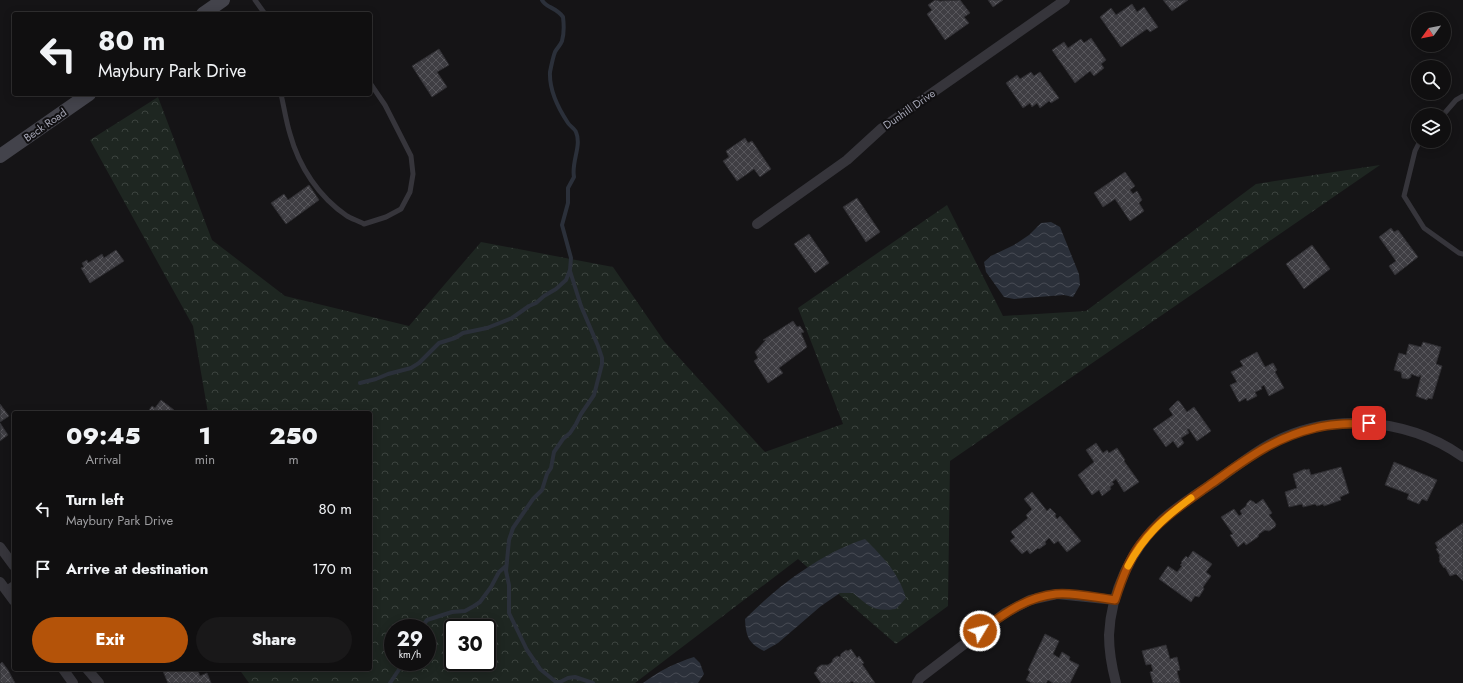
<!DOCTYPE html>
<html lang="en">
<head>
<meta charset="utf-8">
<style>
  :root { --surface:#100f10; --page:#191819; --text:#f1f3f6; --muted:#9c9c9f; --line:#302f30; --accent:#b45309 }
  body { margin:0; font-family:Jost,sans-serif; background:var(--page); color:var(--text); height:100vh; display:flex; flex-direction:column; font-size:15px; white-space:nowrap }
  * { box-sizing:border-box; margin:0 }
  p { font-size:13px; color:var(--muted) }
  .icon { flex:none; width:22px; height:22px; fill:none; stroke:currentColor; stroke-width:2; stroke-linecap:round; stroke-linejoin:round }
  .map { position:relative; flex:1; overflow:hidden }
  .drawer { position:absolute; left:12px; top:411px; width:360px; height:260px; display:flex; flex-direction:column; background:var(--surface); border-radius:4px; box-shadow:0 2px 10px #0003,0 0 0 1px var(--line) }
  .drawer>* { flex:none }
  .top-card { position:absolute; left:12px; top:12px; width:360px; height:84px; border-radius:4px; box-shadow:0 2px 10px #0003,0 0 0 1px var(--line); background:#100f10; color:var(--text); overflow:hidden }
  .needle { width:26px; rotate:237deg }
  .tools { position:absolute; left:1411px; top:12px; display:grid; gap:8px }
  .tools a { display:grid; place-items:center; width:40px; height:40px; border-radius:50%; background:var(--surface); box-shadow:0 2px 10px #0003,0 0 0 1px var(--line); font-size:20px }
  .speed { position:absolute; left:384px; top:619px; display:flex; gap:8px; font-size:20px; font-weight:700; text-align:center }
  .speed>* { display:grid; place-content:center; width:52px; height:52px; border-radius:50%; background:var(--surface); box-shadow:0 2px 10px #0003,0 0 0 1px var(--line); line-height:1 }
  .speed small { font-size:10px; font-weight:400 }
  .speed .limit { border:2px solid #111; border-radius:6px; background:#fff; color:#111 }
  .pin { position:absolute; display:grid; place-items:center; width:34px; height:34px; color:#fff; margin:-17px; border-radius:8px; box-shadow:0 2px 6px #0006 }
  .me { position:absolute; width:44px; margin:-22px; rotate:53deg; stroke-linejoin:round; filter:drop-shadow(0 0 3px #0008) }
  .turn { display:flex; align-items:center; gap:14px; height:84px; padding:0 20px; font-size:18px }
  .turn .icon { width:52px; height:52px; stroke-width:2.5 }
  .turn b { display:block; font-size:28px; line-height:34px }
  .eta { display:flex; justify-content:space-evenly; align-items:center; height:68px; text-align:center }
  .eta b { font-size:24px; font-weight:800; line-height:28px }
  .button { display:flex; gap:8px; margin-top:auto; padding:8px 20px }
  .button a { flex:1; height:46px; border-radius:24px; background:var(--accent); color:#fff; font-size:16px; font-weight:800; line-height:46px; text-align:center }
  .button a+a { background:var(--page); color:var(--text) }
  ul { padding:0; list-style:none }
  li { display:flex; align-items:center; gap:12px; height:60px; padding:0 20px }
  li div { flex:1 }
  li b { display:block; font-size:15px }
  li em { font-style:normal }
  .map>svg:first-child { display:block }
  .forest { fill:url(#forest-crowns); fill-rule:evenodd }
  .water { fill:url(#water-waves) }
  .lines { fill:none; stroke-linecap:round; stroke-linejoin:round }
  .stream { stroke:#2b303a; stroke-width:4 }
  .building { fill:url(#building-cross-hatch); stroke:#2f2e32 }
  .service { stroke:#36353b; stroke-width:5 }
  .minor { stroke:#36353b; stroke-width:10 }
  .secondary { stroke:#43434b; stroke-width:14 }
  .route-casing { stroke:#753606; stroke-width:10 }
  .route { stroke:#b45309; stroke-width:7 }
  .slow { stroke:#f59e0b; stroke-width:7 }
  .labels { text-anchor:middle; stroke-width:4; stroke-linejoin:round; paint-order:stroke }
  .street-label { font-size:11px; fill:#a6a7b6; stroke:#100f11 }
</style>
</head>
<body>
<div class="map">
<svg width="1463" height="683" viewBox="0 0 1463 683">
  <defs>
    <pattern id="forest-crowns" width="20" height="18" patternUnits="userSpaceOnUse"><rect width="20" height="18" fill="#1e2621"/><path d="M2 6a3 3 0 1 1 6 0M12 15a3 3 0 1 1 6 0" fill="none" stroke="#3c433f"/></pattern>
    <pattern id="water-waves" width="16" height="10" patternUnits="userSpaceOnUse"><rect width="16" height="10" fill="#2b303a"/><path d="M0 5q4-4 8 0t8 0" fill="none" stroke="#474b54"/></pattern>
    <pattern id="building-cross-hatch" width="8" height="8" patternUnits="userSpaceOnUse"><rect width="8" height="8" fill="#3f3e43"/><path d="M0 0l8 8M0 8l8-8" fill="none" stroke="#58575c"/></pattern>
  </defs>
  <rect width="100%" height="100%" fill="#151416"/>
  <path class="forest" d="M158,97L212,240L285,296L409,326L481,242L613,267L664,341L765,452L843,424L798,308L947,205L1003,316L1086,311L1256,184L1380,165L950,461L948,606L896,644L798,559L635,683H249L239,669H370V413H208L193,326L90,140ZM393,628H427V662H393ZM453,628H487V662H453Z"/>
  <path class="water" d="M1051,222L1060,227L1079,274L1080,285L1073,297L1064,295L1014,299L1004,297L986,272L984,262L991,256L1014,245L1029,235L1041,223Z
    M865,539C882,556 899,573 906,598L896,609C873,612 870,607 853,593H840L821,606L778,643L764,651C748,643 746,636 745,619C778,586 821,553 865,539Z
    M694,657L700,663L704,674L698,683H643C659,671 675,663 694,657Z"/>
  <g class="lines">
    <path class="stream" d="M570,271L581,306L598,346L602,358V364L594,395L581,414L576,424L570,433L563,439L554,452L551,468L547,474L542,490L533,499L513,528L509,540L506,571L509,585V613L527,650L540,669L556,682H560L568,678L575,677L593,683
      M360,383L376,379L388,374L411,368L419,363L439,343L455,338L463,333L487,328L512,318L529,306L536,303L544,296L556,289L566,280L570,270L571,258L562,225L568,203V188L574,177C571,162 582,146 576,132C575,129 570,126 568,123C558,108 549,91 550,72C551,67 553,57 555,52C557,48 560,46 562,41C564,34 564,25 563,17C556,7 546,8 542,0
      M421,628L427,620L452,612L465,611L474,606L480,602L491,587L499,572L506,566
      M390,683L404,662"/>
  </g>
  <path class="building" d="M935,0L940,1L960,0L970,13L964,17L969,23L945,40L927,14L932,10L928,5Z
    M988,0H1003L993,7Z
    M1163,0H1188L1172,11Z
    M1132,4L1137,12L1144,7L1158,27L1150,32L1147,29L1121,47L1100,17L1111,8L1116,15Z
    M1091,38L1106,60L1101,64L1104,68L1094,76L1090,71L1075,83L1052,50L1064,42L1068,48L1081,39L1084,43Z
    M439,49L449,65L437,72L447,87L432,97L412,66Z
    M1031,72L1034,76L1040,72L1059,98L1051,103L1049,101L1040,108L1037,103L1032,107L1030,103L1023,108L1006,83L1017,75L1020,79Z
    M745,138L748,143L752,141L771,169L760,177L754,169L737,181L723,161L729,157L726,151Z
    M1125,172L1135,186L1130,190L1133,194L1137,191L1142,200L1139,203L1144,211L1130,221L1115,199L1103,207L1094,193Z
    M309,185L319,200L286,224L271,203L284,194L288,200Z
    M857,198L880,232L866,242L843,207Z
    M1391,228L1394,232L1398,230L1418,257L1395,275L1389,266L1396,261L1379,237Z
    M809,234L829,263L815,273L794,244Z
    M1312,245L1330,269L1304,289L1286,264Z
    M116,250L124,261L90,283L81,268L84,267L82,263L87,260L88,263L102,254L104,258Z
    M793,321L797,327L800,326L804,332L801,333L807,347L779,368L783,373L768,383L754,361L758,358L755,352L766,340H763Z
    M1423,342L1441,347L1436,364L1442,366L1432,399L1428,398L1427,400L1416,396L1421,376L1420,375L1419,377L1411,374V377L1408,379L1402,378L1401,372L1394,370L1399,353L1406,355L1409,344L1421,347Z
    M1257,352L1265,367L1273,363L1277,370L1275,372L1284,388L1269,396L1264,385L1261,387L1262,389L1255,392L1257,396L1247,401L1246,398L1239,402L1230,385L1237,382L1231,372L1243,366L1240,361Z
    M161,400L174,410L172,413H147L152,406L155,408Z
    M1177,401H1179L1187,412L1194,407L1211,431L1197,441L1189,429H1187L1189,433L1181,438L1184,443L1178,448L1173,441L1166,447L1153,429L1173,415L1169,409Z
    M0,404L9,416L0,422Z
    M0,423L8,435L0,441Z
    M1096,443L1103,453L1107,450L1109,453L1117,448L1125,460L1124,461L1139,482L1124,492L1116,479L1112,482L1114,484L1110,487L1111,489L1102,496L1099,490L1092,495L1078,475L1094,462L1086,450Z
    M1394,462L1437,480L1427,501L1422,499L1419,504L1407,499L1409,494L1385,485Z
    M1341,467L1349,493L1340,497L1341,500L1324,506L1323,504L1317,506L1315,504L1303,507L1302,504L1289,507L1285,492L1297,488L1293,474L1305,469L1306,470L1309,469L1311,475Z
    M1032,492L1047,511L1050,508L1056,514L1055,516L1057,519L1060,516L1081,541L1067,552L1058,541L1054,544L1049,538L1045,542L1046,544L1039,549L1038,548L1030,554L1027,550L1022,554L1010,541L1015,537L1011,532L1028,518L1026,515L1032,509L1024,499Z
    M1263,499L1272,513L1269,515L1276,524L1275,527L1269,531L1265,530L1259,534L1258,537L1246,545L1244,542L1238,547L1230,535L1233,534L1221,517L1234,509L1239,516L1242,514L1240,511L1246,506L1247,503L1250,500L1254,502L1256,504Z
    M1463,523V581L1456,574L1450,576L1445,567L1444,568L1439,561L1440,560L1439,557L1440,556L1436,549L1438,548L1435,543Z
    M1193,551L1212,564L1206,572L1211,576L1203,587L1204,589L1199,597L1195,596L1191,602L1159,579L1168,566L1177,572L1182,566L1180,565L1182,563L1181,562L1186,556L1188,558Z
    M1045,634L1059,641L1053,654L1059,658L1062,652L1070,657L1069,660L1079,665L1070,683H1053L1048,680L1046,683H1032L1026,680L1030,672L1028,670Z
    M1166,645L1170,659L1177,657L1180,670L1177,671L1180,683H1153L1150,672L1153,671L1151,664L1146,665L1142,651Z
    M851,649L857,658L859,656L864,663L862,664L875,683H854L852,681L849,683H821L814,673L817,671V668L821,665H828L832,662L833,659L837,656L840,657L841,654L846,650L848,651Z
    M2,662L8,670L15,683H0V664Z
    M162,669H199L198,671L200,676L207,673L211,683H168Z"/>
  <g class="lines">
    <path class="service" d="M255,0L265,14
      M281,94C284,107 286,121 290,134C299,167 319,197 347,216C352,219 359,221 364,224L386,217L401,209L410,192L413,174L411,156L385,105L370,83
      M1443,115L1456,100L1463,96
      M1420,141L1415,151L1404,196L1424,228L1459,253L1463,254
      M5,589L14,583"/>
    <path class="minor" d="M757,224L847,160L882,128L1065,0
      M0,547L14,566
      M0,582L14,601
      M63,669L73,683
      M87,669L99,683
      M917,683L920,678L1005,613L1030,600L1057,594L1115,600
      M1116,683C1112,668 1109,651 1109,635C1111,592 1131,549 1162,520C1178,505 1198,493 1216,481C1231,470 1247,458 1263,448C1324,411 1405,416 1463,457"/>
    <path class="secondary" d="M203,14L223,0
      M0,156L89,94"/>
  </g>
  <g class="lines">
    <g class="route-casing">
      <path id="route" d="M980,631C1004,614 1026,597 1056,594C1073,592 1098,598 1115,600C1121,581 1128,561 1140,545C1159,519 1186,502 1211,484C1245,460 1273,438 1315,428C1332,423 1351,424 1369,423"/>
    </g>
    <use href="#route" class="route"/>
    <path class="slow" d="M1128,566C1144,536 1164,518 1191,498"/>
  </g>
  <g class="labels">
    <g class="street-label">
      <text transform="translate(909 109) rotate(-35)" y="4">Dunhill Drive</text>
      <text transform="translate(45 125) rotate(-35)" y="4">Beck Road</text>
    </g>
  </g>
</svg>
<div class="tools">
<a><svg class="needle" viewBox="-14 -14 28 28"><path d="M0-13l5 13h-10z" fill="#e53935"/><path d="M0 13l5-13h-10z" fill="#9c9c9f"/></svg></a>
<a><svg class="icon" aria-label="search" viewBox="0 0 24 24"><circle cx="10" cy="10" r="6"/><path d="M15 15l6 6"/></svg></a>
<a><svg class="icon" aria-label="layers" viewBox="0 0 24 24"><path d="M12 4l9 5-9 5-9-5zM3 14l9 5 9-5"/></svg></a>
</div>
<div class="speed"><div>29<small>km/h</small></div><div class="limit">30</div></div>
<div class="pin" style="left:1369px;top:423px;background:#d93025"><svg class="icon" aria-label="arrive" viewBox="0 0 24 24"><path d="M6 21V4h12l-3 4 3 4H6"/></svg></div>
<svg class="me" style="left:980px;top:631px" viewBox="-20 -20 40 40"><circle r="17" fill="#b45309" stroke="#fff" stroke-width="3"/><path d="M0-11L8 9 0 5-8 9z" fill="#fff"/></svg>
<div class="top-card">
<div class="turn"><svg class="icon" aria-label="left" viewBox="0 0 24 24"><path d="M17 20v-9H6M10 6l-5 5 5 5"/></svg><div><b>80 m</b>Maybury Park Drive</div></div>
</div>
<section class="drawer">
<div class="eta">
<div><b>09:45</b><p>Arrival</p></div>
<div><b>1</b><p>min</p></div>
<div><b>250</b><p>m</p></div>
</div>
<ul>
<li><svg class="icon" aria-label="left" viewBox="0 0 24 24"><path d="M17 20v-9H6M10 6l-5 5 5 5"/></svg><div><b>Turn left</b><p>Maybury Park Drive</p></div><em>80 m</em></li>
<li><svg class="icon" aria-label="arrive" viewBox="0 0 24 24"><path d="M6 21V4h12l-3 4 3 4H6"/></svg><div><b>Arrive at destination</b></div><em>170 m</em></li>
</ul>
<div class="button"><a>Exit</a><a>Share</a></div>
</section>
</div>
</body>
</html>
